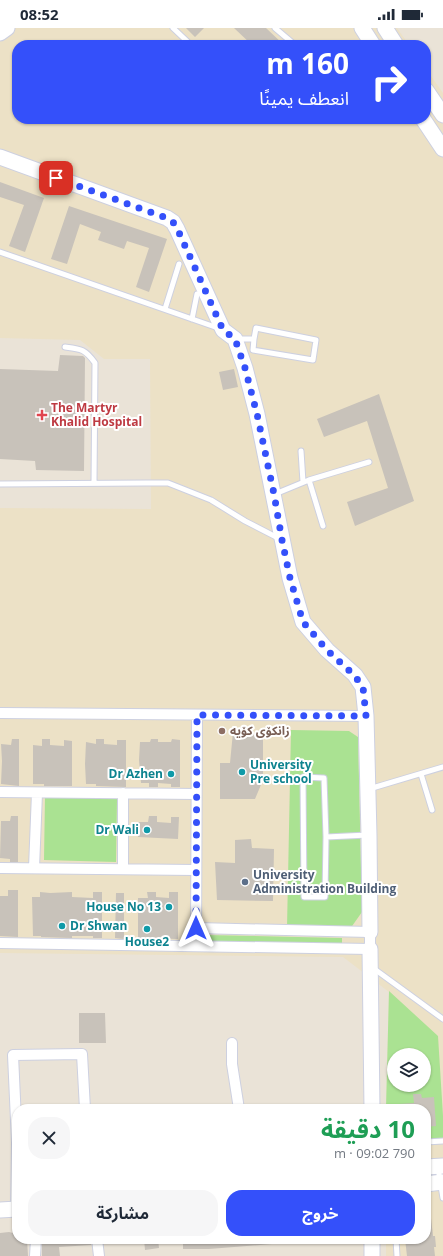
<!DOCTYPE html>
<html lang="ar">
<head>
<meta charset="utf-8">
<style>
  :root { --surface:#fff; --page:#f6f6f7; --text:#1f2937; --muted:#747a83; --accent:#3450fa }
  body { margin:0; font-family:"Open Sans","Noto Sans Arabic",sans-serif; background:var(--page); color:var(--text); direction:rtl; height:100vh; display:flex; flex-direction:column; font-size:15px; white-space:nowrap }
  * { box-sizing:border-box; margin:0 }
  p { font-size:13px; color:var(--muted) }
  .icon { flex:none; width:22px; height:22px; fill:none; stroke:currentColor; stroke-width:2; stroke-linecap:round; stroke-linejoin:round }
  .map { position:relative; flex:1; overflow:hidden; direction:ltr }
  .details { position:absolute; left:12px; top:1076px; width:419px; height:140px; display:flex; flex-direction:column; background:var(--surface); border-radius:16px; box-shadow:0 1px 3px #0004; direction:rtl }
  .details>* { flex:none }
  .banner { position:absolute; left:12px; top:12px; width:419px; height:84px; border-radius:16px; box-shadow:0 1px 3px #0004; direction:rtl; background:#3450fa; color:#fff; overflow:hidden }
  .buttons { position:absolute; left:387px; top:1020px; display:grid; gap:8px }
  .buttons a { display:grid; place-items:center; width:44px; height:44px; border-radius:50%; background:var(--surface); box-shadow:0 1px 3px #0004; font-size:20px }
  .pin { position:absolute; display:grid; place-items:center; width:34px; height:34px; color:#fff; margin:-17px; border-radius:8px; box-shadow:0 2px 6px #0006 }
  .me { position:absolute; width:44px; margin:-22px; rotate:0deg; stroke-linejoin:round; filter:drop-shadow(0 0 3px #0008) }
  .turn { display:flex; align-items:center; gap:14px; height:84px; padding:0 16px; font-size:18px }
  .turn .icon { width:52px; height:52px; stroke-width:2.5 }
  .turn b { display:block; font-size:28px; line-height:34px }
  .round { display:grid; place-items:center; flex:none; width:42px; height:42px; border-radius:16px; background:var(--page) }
  .summary { display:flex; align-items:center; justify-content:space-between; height:68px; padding:0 16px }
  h1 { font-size:24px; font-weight:700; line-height:30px; color:#1e9e55 }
  .button { display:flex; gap:8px; margin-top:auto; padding:8px 16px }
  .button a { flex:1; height:46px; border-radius:16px; background:var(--accent); color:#fff; font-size:16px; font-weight:700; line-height:46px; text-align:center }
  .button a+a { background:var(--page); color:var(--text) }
  .status { display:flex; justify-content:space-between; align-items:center; height:28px; padding:0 20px; background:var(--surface); direction:ltr }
  .status svg { height:11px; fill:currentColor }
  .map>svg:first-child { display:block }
  .education { fill:#ece1c6; fill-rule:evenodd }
  .green { fill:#aae292; fill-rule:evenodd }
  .building { fill:#c8c2ba }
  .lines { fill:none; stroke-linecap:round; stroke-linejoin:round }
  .lane-casing { stroke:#cdd0e0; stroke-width:7 }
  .street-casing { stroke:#cdd0e0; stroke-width:12 }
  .secondary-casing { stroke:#cdd0e0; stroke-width:17 }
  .lane { stroke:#fff; stroke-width:5 }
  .street { stroke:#fff; stroke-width:10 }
  .secondary { stroke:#fff; stroke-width:15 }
  .route { stroke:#3450fa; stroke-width:7; stroke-dasharray:0 12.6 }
  .health-dot { fill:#e0444e; stroke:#fff; stroke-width:1.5 }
  .education-dot { fill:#8d6e63; stroke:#fff; stroke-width:1.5 }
  .culture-dot { fill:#0f9aa8; stroke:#fff; stroke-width:1.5 }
  .service-dot { fill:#5c6f8a; stroke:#fff; stroke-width:1.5 }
  .labels { text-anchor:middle; stroke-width:4; stroke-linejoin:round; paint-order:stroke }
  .health-label { font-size:12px; font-weight:bold; fill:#be3a42; stroke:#fff; text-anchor:start }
  .education-label { font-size:12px; font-weight:bold; fill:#785e54; stroke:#fff; text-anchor:start }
  .culture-label { font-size:12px; font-weight:bold; fill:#0d838f; stroke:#fff; text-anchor:end }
  .service-label { font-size:12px; font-weight:bold; fill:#4e5e75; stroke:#fff; text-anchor:start }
</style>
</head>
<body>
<div class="status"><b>08:52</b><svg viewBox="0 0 49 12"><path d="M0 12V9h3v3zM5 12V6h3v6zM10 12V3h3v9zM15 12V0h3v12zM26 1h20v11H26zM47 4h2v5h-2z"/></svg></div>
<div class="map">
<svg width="443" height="1228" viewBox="0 0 443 1228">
  <rect width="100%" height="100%" fill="#eae3d7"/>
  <path class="education" d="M0,0H397L409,17H17V91H426V41L443,65V1228H386V1211H426V1081H386L389,964L343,929L0,925V480L151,481L150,331H104L80,312L0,310ZM394,1027H424V1057H394Z"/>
  <path class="green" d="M291,702L349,703L358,709L362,884L350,901L287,900Z
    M45,768L117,770L116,834L44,832Z
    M205,907L342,910V918L205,913Z
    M389,963L438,1008L443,1088V1110L426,1111V1081H386ZM394,1027H424V1057H394Z"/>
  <path class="building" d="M186,0H204L195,9Z
    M234,0H266L284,17H252Z
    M0,154L44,170L25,224L9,218L24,177L0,169Z
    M69,178L167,211L149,264L136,259L149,220L127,213L124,221L98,212L101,204L80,196L67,236L51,231Z
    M60,327L83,328L85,330L84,443L36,442L35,433L0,431V341L58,343Z
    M234,341L238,359L223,362L219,344Z
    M379,366L414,473L355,498L347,474L388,460L367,393L324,409L317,391Z
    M233,704L263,706V752L255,771H220V735H230Z
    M12,711H19V758L1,756L2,733L1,716L11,717Z
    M42,711H50V717L64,718V712L72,713V758H44V756H33V717L42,718Z
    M96,711H104V716L117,717V712H126V759L96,758V756H86L85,736L86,714L96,716Z
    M151,711H158V714H171L172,711L180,712V759H171V756L158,755V759H149V755H141L139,732L140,714H150Z
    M11,788H18V834H10V831L0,830L1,793H10Z
    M149,788H157V794L171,795V789H179L178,811L138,809V794H148Z
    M251,811L252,820L274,821L273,873L217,872L215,834L235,835V812Z
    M8,862H18V909L0,908V868H8Z
    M40,864L50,865L72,864V869L93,870V864H102V910H93V908H72V910L41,909V908H33L32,869H40Z
    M147,864H156V869L169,870V864H178V911L138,910V870H148Z
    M116,865H124V911L115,910Z
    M79,985H105L106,1015H79Z
    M413,1066H421L422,1070L434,1069L436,1098L426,1099V1081H399V1076L414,1075Z
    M426,1190H431L433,1208H435L436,1219H434L435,1228H407L405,1211H426Z
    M9,1204L17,1206V1211H27L28,1228H0V1205Z
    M42,1211H91V1217L59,1219L60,1228H42Z
    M144,1211H158L159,1220L145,1222Z
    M183,1211H271L272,1216L209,1221H183Z"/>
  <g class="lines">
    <g class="lane-casing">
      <path id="lane" d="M173,0L191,17
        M275,0L295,17
        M0,224L218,300
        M165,281L179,236
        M192,291L197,266
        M236,311H254L253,322L313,332L316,312L256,300L254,311
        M65,319C81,321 85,321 95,335L94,455
        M301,423L303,454
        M309,452L323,498
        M0,456L146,455H168L211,472L245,493L280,511
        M275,466L309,452L369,434
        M421,746L432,782
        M369,761L443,739
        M326,809L325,869H304L303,749L324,750L326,809L368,807
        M373,940L443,991
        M426,1114L443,1113
        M438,1140L443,1170
        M396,1211L397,1228"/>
    </g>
    <g class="street-casing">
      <path id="street" d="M0,685L366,688
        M0,764L196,766
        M123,765V841
        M0,840L196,842
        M34,840L37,765
        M0,915L370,921V904L196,900
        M196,918L197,687
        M232,1015V1036L239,1081
        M17,1115L13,1027L82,1026L85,1081
        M16,1181L17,1115
        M97,1211L99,1228
        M35,1228L36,1211"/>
    </g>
    <g class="secondary-casing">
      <path id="secondary" d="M362,0L373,17
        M385,0L396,17
        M0,5L7,0
        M426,62L443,87
        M423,91L443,121
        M0,129L167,190L173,194L177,201L223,302L235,311L245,340L257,386L290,550L303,594L327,622L355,647L363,659L366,688L369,807L370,904
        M370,921L372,1081
        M426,1139L443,1138
        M426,1156L443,1154
        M0,1182L17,1181
        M372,1211V1228"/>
    </g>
    <use href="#lane" class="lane"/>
    <use href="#street" class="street"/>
    <use href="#secondary" class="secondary"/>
  </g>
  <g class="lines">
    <path class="route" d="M56,150L167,190L173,194L177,200L223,302L235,311L245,340L257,386L274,466L282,512L290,550L303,594L327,622L354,647L363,659L366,688L197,687L196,900"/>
  </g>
  <path class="health-dot" d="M40 381h4v4h4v4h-4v4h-4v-4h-4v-4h4z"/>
  <circle class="education-dot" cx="222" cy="703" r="4"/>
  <g class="culture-dot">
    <circle cx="242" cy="744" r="4"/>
    <circle cx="171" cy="746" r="4"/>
    <circle cx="147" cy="802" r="4"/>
    <circle cx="169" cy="879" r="4"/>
    <circle cx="62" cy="898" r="4"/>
    <circle cx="147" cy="901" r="4"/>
  </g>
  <circle class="service-dot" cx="245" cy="854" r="4"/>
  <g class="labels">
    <g class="health-label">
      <text x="51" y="384">The Martyr<tspan x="51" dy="14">Khalid Hospital</tspan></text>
    </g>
    <g class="education-label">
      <text x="230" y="707">زانکۆی کۆیە</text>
    </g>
    <g class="culture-label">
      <text x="250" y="741" text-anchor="start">University<tspan x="250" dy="14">Pre school</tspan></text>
      <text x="163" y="750">Dr Azhen</text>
      <text x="139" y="806">Dr Wali</text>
      <text x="161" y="883">House No 13</text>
      <text x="70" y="902" text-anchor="start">Dr Shwan</text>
      <text x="147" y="918" text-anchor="middle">House2</text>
    </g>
    <g class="service-label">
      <text x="253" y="851">University<tspan x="253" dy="14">Administration Building</tspan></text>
    </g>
  </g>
</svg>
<div class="buttons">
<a><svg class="icon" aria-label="layers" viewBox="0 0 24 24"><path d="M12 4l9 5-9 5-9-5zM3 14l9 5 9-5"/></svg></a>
</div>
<div class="pin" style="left:56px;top:150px;background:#d93025"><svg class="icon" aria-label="arrive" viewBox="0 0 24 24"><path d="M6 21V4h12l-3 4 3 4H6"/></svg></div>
<svg class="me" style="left:196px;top:900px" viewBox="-20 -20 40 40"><path d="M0-17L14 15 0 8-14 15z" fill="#3450fa" stroke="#fff" stroke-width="4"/></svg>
<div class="banner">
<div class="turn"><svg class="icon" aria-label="right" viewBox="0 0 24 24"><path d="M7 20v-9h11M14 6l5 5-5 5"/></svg><div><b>160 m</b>انعطف يمينًا</div></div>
</div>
<section class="details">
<div class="summary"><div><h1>10 دقيقة</h1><p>790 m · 09:02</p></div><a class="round"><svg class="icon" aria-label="close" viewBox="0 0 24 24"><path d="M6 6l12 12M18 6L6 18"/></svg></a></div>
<div class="button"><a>خروج</a><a>مشاركة</a></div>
</section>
</div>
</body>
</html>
